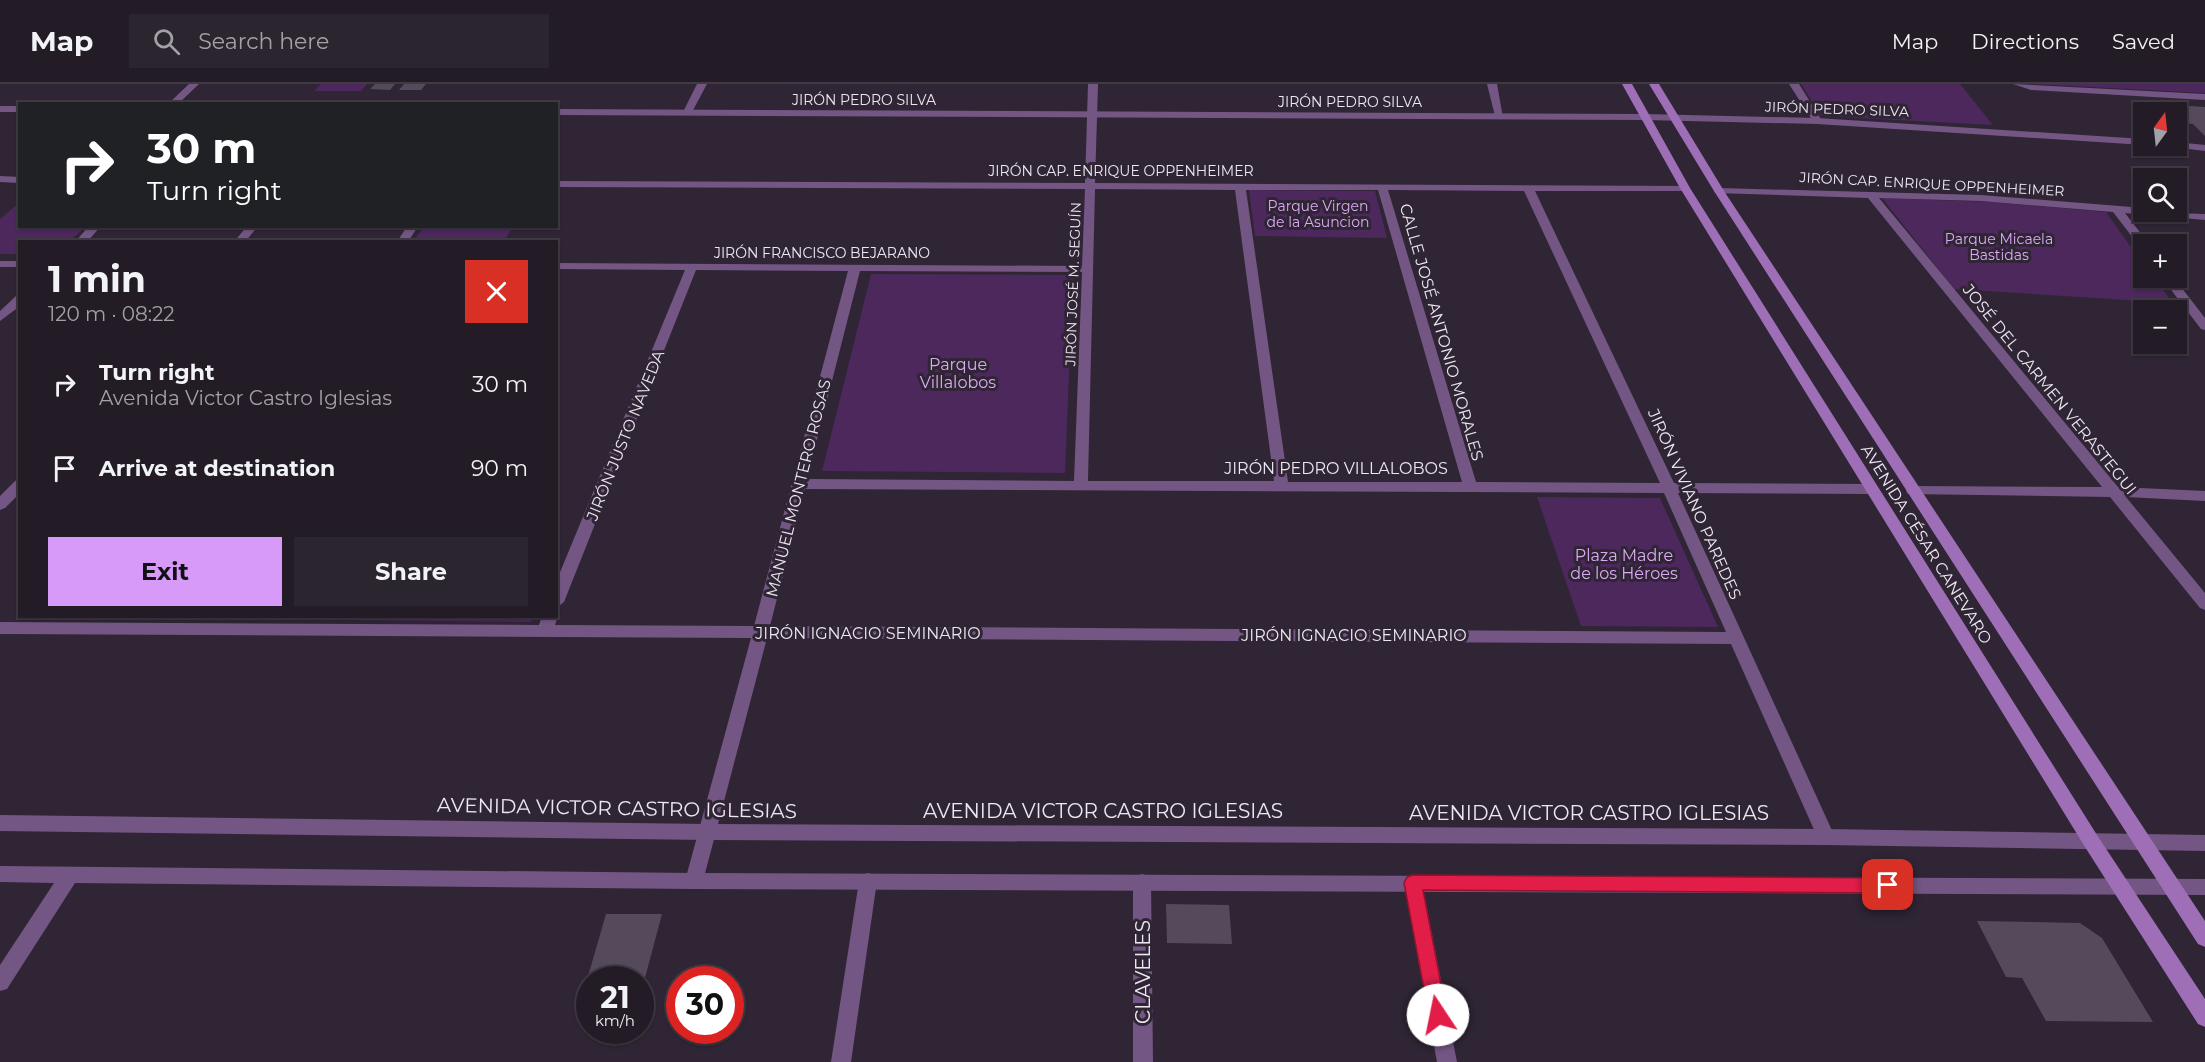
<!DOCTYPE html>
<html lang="en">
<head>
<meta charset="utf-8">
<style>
  :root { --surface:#231c27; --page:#2b252f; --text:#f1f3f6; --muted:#a3a1a7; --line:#403a44; --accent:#d89af8 }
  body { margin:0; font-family:Montserrat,sans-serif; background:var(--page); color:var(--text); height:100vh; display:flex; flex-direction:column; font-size:22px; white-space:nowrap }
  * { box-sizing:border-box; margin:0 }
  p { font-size:20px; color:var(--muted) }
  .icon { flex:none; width:33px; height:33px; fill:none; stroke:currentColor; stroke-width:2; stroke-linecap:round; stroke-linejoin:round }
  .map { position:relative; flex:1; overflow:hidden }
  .panel { position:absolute; left:18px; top:156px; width:540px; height:378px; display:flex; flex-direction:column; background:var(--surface); border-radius:0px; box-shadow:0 2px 4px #0004,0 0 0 2px var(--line) }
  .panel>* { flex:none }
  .hud { position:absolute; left:18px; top:18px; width:540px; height:126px; border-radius:0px; box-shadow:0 2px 4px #0004,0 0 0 2px var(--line); background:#202124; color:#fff; overflow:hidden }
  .needle { width:39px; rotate:15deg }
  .fabs { position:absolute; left:2133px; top:18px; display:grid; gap:12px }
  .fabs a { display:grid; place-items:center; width:54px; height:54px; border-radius:0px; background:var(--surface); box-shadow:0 2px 4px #0004,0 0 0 2px var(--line); font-size:30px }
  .speed { position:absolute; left:576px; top:882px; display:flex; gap:12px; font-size:30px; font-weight:700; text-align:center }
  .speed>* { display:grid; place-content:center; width:78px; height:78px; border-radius:50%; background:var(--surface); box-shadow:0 2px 4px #0004,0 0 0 2px var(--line); line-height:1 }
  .speed small { font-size:15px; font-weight:400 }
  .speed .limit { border:9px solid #d22; background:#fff; color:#111 }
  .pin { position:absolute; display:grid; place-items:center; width:51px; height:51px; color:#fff; margin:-26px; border-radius:12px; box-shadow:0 3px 9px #0006 }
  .me { position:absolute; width:66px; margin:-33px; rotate:349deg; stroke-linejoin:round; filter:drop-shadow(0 0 4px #0008) }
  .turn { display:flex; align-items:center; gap:21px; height:126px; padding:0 30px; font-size:27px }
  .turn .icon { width:78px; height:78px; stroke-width:2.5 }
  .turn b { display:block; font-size:42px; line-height:51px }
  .round { display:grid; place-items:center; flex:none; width:63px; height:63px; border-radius:0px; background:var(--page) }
  .summary { display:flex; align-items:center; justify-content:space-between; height:102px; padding:0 30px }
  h1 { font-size:36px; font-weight:700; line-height:45px }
  .button { display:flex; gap:12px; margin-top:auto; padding:12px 30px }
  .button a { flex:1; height:69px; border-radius:0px; background:var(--accent); color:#111; font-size:24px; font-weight:700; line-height:69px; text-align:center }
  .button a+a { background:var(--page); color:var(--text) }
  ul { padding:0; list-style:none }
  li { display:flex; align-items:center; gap:18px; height:84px; padding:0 30px }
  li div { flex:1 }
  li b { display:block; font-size:22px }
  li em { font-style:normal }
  header { display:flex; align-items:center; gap:36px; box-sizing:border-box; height:84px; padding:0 30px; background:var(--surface); border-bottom:2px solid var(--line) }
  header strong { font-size:28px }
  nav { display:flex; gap:33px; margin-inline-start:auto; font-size:21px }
  .search { width:420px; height:54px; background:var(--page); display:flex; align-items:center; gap:15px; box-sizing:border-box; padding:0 21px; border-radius:0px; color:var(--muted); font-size:22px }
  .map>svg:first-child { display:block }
  .green { fill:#4c285d }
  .building { fill:#554a5b }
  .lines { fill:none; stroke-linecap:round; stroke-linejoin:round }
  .minor { fill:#745684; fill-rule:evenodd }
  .tertiary { fill:#745684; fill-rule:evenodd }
  .secondary { fill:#9e6eb7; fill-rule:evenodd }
  .route { fill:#e11d48; stroke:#92132f; stroke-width:1.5 }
  .labels { text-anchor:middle; stroke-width:6; stroke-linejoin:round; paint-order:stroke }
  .far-street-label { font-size:14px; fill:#ede7f1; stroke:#2f2534 }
  .far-park-label { font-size:14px; fill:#dcaaf5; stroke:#2f2534 }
  .street-label { font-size:16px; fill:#ede7f1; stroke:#2f2534 }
  .park-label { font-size:16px; fill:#dcaaf5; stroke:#2f2534 }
  .near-street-label { font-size:20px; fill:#ede7f1; stroke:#2f2534 }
</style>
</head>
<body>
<header>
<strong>Map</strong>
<div class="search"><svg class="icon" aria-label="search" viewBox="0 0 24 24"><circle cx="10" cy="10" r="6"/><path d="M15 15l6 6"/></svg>Search here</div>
<nav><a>Map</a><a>Directions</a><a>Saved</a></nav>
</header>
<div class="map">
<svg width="2205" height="978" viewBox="0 0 2205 978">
  <rect width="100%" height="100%" fill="#2f2534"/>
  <path class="green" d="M321,0H367L361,7H314Z
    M1801,0H1960L1993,41L1821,32Z
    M2031,0H2205V9Z
    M1249,106L1375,107L1387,154L1255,152Z
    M1882,114L1991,118L2106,128L2143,180L2144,194H2154L2173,219L1954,205Z
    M19,119L20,142L86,143L69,157L20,158L19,170H0V135Z
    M424,143V142L513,143L504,157H413Z
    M871,190L1073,191L1065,389L822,387Z
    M1537,413L1660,414L1718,543L1581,542Z
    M345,532H533V533L531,538L343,536Z"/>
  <path class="building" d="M375,0H395L390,6L370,5Z
    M404,0H426L421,6H399Z
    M2174,21L2205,23V52L2193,40L2182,39L2176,33V28H2181Z
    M1166,820L1229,821L1232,860L1167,859Z
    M606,830H662L641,909L640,896H590V920H580Z
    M1977,837L2080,839L2102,854L2153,938L2046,937L2022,894L2006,893Z"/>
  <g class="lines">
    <path class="minor" d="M189,0H199L178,20H168Z
      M697,0H707L691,30H685L683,28Z
      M1088,0H1098L1095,99L1689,102V106L1685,107H1535L1674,399L1872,400L1879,405L1872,410L1678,409L1835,753L1832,759L1826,761L1820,759L1731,560L767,554L703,797L701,803L694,805L687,803L685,797L751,554L0,550V538L539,541L542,532H556V530L558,532L555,541L754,542L848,187L696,186L564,518L556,524V498L685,186L556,185V179L1082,182L1085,105L556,103V97L1085,99ZM1095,105L1235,106L1274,397H1088ZM1246,106H1378L1462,398H1288ZM1388,106L1524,107L1660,399L1476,398ZM860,187L1082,188L1074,397L807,395ZM805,405L1664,409L1726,548L770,542Z
      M1487,0H1497L1503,34L1495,32Z
      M1789,0H1799L1822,37L1820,39H1814Z
      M2013,0L2205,10V16L2031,6Z
      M0,92L20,93V99L0,98Z
      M1719,104L1981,111L2144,124V128L2205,130V136L2125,129L2149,160H2144V164L2140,163L2113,128L1981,117L1879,114L2118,403L2205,407V417L2126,413L2205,509V526L2200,524L2110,413L1908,410L1906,407L1908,404L1913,402L2102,403L1868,114L1715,109L1714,107Z
      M89,142H101L87,158H75Z
      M247,142H258L245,158H234Z
      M407,142H418L408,158H397Z
      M0,177H20V183H0Z
      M2162,194H2174L2205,234V246L2201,245Z
      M16,212H20V222L0,237V227Z
      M20,395V409L5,424L0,426V412L15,397Z
      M868,789L875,791L877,797L851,978H831L859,797L861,791Z
      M1142,790L1149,792L1151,798L1153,978H1133V798L1135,792Z
      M1413,791L1420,793L1422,799L1457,978H1437L1404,799L1406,793Z"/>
    <path class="tertiary" d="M0,22H20V28H0Z
      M556,25L1645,30L1817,34L2144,55V61L1817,40L1645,36L556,31Z
      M2176,58L2205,61V67L2172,63L2171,62H2176Z
      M0,731L709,740L1826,745L2205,751V767L1826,761L709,756L0,747Z
      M0,782L694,789L2205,795V811L694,805L75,799L7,905L0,907V881L54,799L0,798Z"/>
    <path class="secondary" d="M1622,0H1632L1690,104L2097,751L2205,915V943L2198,940L2085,763L1680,104Z
      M1649,0H1659L1724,107L2205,837V863L2198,860L1714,107Z"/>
  </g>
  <path class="route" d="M1413,791L1888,794L1894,796L1896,801L1894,807L1888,809L1423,806L1447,931L1445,938L1438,940L1432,938L1429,931L1404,799L1407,793Z"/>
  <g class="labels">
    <g class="far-street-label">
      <text x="864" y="21">JIRÓN PEDRO SILVA</text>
      <text x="1350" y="23">JIRÓN PEDRO SILVA</text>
      <text transform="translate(1837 25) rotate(2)" y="5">JIRÓN PEDRO SILVA</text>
      <text x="1121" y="92">JIRÓN CAP. ENRIQUE OPPENHEIMER</text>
      <text transform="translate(1932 100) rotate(3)" y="5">JIRÓN CAP. ENRIQUE OPPENHEIMER</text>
      <text x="822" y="174">JIRÓN FRANCISCO BEJARANO</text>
      <text transform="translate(1073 200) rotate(-88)" y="5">JIRÓN JOSÉ M. SEGUÍN</text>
    </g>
    <g class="far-park-label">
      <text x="1318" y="127">Parque Virgen<tspan x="1318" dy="16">de la Asuncion</tspan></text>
      <text x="1999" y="160">Parque Micaela<tspan x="1999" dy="16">Bastidas</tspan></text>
    </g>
    <g class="street-label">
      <text transform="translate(1442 248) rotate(74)" y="6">CALLE JOSÉ ANTONIO MORALES</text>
      <text transform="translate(2050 305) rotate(51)" y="6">JOSÉ DEL CARMEN VERASTEGUI</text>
      <text transform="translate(625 351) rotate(-68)" y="6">JIRÓN JUSTO NAVEDA</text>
      <text x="1336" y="390">JIRÓN PEDRO VILLALOBOS</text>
      <text transform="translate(798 404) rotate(-76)" y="6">MANUEL MONTERO ROSAS</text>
      <text transform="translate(1695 420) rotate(66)" y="6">JIRÓN VIVIANO PAREDES</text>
      <text transform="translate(1927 460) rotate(58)" y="6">AVENIDA CÉSAR CANEVARO</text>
      <text x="868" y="555">JIRÓN IGNACIO SEMINARIO</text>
      <text x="1354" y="557">JIRÓN IGNACIO SEMINARIO</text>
    </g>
    <g class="park-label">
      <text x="958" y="286">Parque<tspan x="958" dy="18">Villalobos</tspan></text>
      <text x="1624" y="477">Plaza Madre<tspan x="1624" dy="18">de los Héroes</tspan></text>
    </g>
    <g class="near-street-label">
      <text transform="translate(617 724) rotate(1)" y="7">AVENIDA VICTOR CASTRO IGLESIAS</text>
      <text x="1103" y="734">AVENIDA VICTOR CASTRO IGLESIAS</text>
      <text x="1589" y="736">AVENIDA VICTOR CASTRO IGLESIAS</text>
      <text transform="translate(1143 888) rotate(-90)" y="7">CLAVELES</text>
    </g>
  </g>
</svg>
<div class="fabs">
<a><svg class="needle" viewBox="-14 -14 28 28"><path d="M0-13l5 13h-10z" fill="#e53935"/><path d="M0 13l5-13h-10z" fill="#a3a1a7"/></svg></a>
<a><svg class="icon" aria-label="search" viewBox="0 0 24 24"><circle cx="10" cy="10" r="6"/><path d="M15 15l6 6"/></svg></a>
<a>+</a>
<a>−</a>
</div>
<div class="speed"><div>21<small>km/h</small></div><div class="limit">30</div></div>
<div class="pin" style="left:1888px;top:801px;background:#d93025"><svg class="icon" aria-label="arrive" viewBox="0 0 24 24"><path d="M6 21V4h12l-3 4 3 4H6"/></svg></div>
<svg class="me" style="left:1438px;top:931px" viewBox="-20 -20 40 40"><circle r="19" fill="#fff"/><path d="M0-13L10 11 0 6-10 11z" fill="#e11d48"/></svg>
<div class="hud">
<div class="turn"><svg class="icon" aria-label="right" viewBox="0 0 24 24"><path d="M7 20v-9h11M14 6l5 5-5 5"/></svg><div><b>30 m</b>Turn right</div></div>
</div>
<section class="panel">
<div class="summary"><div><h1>1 min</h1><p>120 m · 08:22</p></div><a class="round" style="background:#d93025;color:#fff"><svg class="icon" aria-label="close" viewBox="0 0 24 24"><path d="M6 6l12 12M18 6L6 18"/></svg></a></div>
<ul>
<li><svg class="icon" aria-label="right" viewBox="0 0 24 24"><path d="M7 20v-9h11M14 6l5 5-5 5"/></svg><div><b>Turn right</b><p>Avenida Victor Castro Iglesias</p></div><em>30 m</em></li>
<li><svg class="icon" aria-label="arrive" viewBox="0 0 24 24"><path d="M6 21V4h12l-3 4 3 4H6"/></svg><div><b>Arrive at destination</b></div><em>90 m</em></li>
</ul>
<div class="button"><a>Exit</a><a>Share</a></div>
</section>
</div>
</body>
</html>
